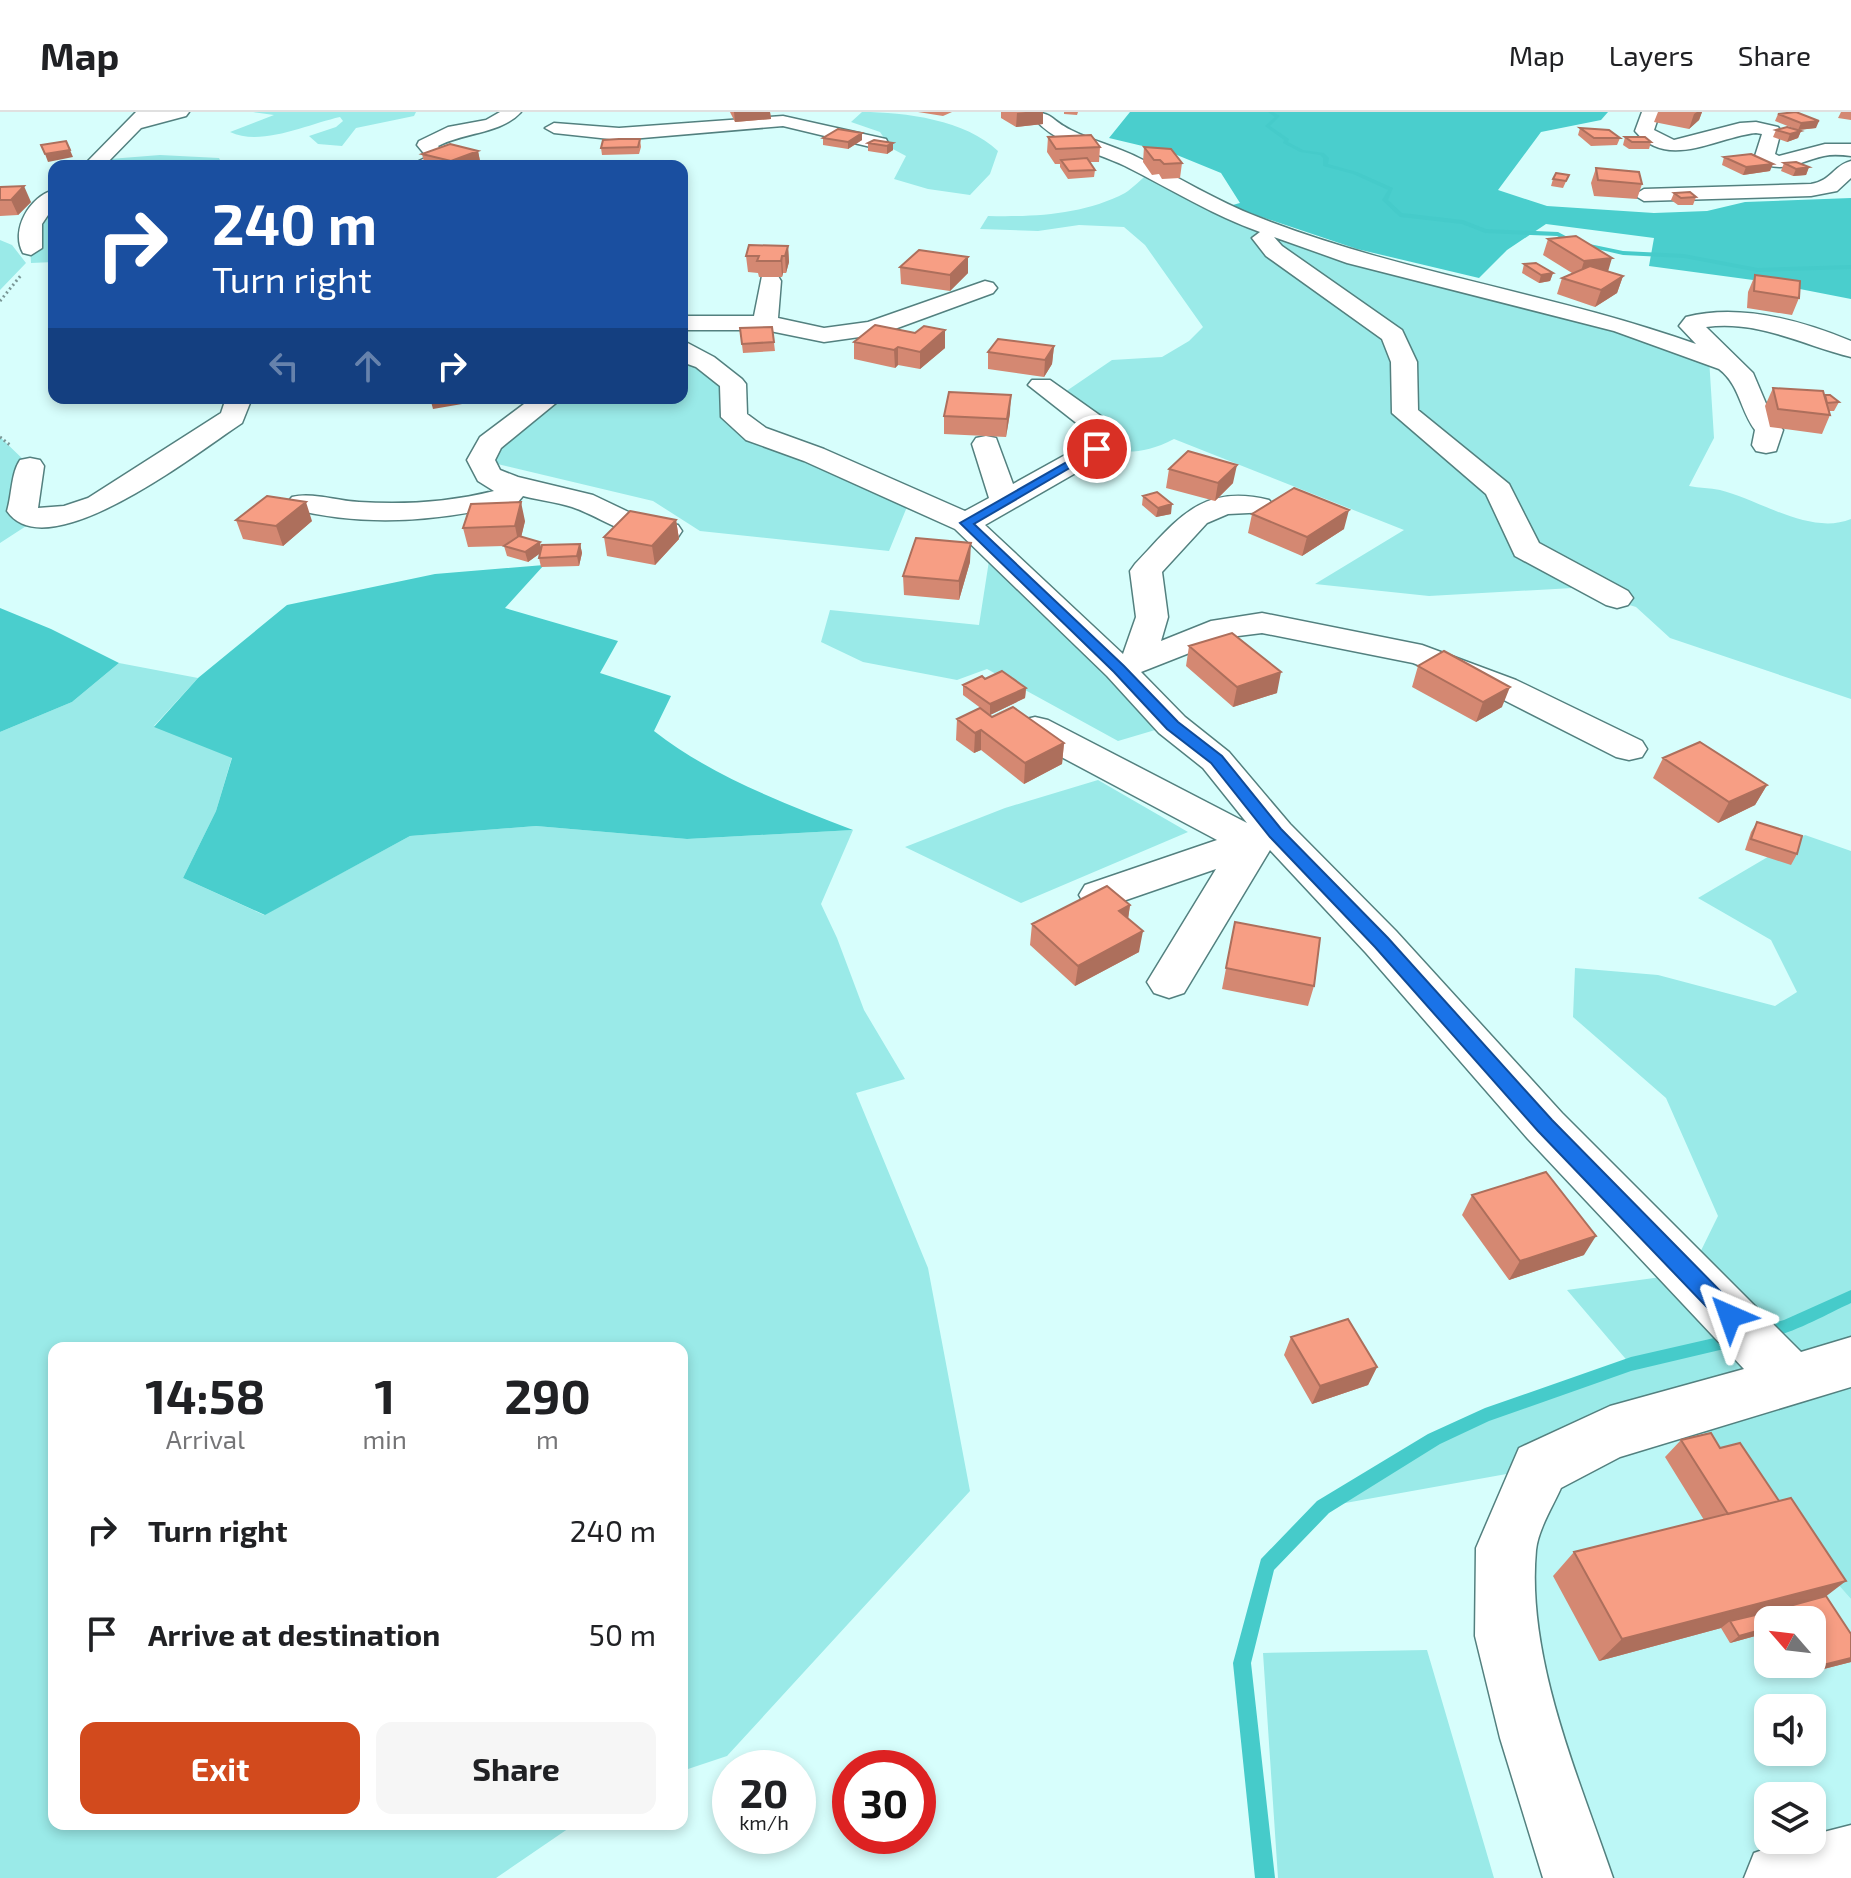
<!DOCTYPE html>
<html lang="en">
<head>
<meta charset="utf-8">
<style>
  :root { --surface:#fff; --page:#f6f6f6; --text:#202124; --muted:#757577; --line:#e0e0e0; --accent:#d24a1d }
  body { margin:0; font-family:"Exo 2",sans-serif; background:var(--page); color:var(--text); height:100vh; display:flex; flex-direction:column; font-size:30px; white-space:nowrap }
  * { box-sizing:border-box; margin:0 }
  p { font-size:26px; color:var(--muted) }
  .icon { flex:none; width:44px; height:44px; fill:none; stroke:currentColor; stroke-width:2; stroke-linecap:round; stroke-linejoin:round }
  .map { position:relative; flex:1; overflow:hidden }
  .details { position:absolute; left:48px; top:1230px; width:640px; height:488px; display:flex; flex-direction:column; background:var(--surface); border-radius:16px; box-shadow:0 4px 12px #0003 }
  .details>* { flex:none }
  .banner { position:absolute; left:48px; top:48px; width:640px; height:244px; border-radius:16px; box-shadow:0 4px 12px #0003; background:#1a4fa0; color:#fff; overflow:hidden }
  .needle { width:52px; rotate:298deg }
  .controls { position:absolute; left:1754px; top:1494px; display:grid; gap:16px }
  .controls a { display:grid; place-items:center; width:72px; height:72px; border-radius:16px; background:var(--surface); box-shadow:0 4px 12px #0003; font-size:40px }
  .speed { position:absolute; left:712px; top:1638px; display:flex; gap:16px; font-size:40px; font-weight:700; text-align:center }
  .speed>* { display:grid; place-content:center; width:104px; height:104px; border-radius:50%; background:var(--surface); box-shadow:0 4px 12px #0003; line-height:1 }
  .speed small { font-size:20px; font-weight:400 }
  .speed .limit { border:12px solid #d22; background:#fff; color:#111 }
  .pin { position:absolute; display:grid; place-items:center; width:68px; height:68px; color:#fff; margin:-34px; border:4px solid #fff; border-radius:50%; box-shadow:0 2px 8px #0007 }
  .me { position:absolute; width:88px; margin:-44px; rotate:317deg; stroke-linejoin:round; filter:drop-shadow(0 0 6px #0008) }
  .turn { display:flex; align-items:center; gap:28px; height:168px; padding:0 32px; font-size:36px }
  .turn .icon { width:104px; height:104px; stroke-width:2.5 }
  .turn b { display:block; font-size:56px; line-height:68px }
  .lanes { display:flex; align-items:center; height:76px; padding:0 32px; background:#0003; justify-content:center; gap:40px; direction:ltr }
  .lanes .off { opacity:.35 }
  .eta { display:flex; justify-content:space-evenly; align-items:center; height:136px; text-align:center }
  .eta b { font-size:48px; font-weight:700; line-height:56px }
  .action { display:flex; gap:16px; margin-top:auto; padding:16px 32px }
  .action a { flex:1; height:92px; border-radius:16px; background:var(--accent); color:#fff; font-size:32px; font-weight:700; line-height:92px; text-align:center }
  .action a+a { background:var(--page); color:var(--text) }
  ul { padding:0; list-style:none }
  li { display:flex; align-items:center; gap:24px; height:104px; padding:0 32px }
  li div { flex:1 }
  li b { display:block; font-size:30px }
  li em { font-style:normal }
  header { display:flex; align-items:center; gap:48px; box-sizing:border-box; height:112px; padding:0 40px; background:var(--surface); border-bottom:2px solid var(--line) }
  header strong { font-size:38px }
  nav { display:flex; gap:44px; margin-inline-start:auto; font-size:28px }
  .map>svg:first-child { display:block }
  .built { fill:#bcf7f6; fill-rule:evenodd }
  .green { fill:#9aeae8 }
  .forest { fill:#4acecd }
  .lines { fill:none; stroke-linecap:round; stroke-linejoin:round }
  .stream { fill:#46cbca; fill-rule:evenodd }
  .minor-casing { stroke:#53807f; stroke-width:3 }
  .path { stroke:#7a9796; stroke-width:3; stroke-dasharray:2 3; stroke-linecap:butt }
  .minor { fill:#fff; fill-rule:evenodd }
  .wall { fill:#d48872 }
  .shaded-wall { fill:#ad6f5c }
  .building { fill:#f79e84; stroke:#ad6f5c; stroke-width:2 }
  .route { fill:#1a73e8; stroke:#114b97; stroke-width:2 }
</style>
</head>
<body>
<header>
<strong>Map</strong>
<nav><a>Map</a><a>Layers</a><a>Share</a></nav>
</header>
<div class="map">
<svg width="1851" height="1766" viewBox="0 0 1851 1766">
  <rect width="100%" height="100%" fill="#d7fefc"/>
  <path class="built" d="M1686,1301L1851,1487V1766H1578L1506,1436L1540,1356ZM1768,1508H1812V1552H1768ZM1768,1596H1812V1640H1768ZM1768,1684H1812V1728H1768Z"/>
  <path class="green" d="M253,0H416L414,4L356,16L342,34L318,32L309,24L336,15L343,9L340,5C308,12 261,35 230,20L274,3Z
    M862,0C905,0 966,8 998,39L990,62L970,83L928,77L894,67L906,44L891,36L880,20L851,10Z
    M160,43L219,46L223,54H93L97,48Z
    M1149,61L1251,110L1709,246L1714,326L1689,374C1699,376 1710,376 1720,378C1758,387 1810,424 1851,407V587L1670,526L1636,495L1573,476L1429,484L1315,472L1404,418L1174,327C1145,342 1129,341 1097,337L1065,280L1112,248L1162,245L1189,229L1203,215L1145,133L1124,115L1079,113L1038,119L980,117L988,104C1034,105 1083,103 1125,81C1133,76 1141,67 1149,61Z
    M54,87V150L31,151L29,113Z
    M0,128L12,133L26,151L0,178Z
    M682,235L733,272L734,305L911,385L889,439L700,419L653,389L481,348L549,286H682Z
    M0,325L30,354L37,407L0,431Z
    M991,436L1172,613L1118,629L987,557L957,568L863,550L821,530L830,498L979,513Z
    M119,551L198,566L154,614L232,645L216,699L183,766L264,803L410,724L536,714L687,727L853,718L821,792L837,826L864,898L905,967L856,981L928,1156L970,1379L727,1644L682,1659V1236H54V1712H575L496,1766H0V620L72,590Z
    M1098,668L1188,720L1021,791L905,735L1005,696Z
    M1805,723L1851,739V1487L1686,1301L1540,1356L1323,1395L1434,1327L1485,1303L1630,1252L1567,1178L1690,1161L1718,1104L1666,986L1573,905L1575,856L1658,863L1775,894L1797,880L1771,828L1698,786Z
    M1427,1538L1494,1766H1278L1263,1541Z"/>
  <path class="forest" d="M1130,0H1608L1601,8L1541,20L1498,78L1547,94L1654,101L1707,99L1745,90L1851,86V187L1753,168L1649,154L1654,126L1546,112L1507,138L1479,166L1357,137L1229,94L1240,91L1221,61L1172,41L1109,26Z
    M544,453L505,496L618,529L600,561L671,584L654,619C713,665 784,691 853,718L687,727L536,714L410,724L265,803L183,766L216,699L232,646L154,615L198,566L287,493L435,462Z
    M0,496L51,517L119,551L72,590L0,620Z"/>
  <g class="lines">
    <path class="stream" d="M1268,0H1273L1280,4L1270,14L1289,27L1288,30L1303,38L1324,41L1329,46L1328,52L1357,60L1393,76L1388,88L1402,101L1463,108L1486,117L1558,120L1575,129L1623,139L1684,142L1758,156L1851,153V157L1758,160L1684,146L1623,143L1571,131L1557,124L1485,121L1462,112L1400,105L1382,88L1388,78L1353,62L1323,54V46L1320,43L1300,40L1283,31L1284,28L1265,14L1275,5Z
      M1851,1178V1191C1831,1200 1776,1231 1757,1226L1755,1221L1757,1216L1784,1208Z
      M1736,1221L1741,1223L1743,1228L1741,1233L1631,1259L1489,1309L1440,1332L1329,1401L1274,1458L1251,1551L1275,1766H1255L1233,1551L1261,1447L1317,1389L1428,1322L1485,1296L1631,1245Z"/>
    <g class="minor-casing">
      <path id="minor" d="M136,0H189L186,4L141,16L104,54H83Z
        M500,0H521C501,22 465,20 438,34L449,47L446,51L409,54L427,45L417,33L419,29L448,15L486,8Z
        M1029,0C1054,0 1050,8 1071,18C1093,29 1117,35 1139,46C1179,65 1216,89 1258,105C1400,161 1553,181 1696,232L1679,214L1686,205C1740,191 1800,208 1851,229V245C1802,233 1759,208 1706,215L1753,261L1770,301L1783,318L1776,339L1766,341L1756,339L1752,333L1755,318C1740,298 1740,273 1719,257L1614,219L1347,151L1274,125L1282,134L1402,218L1417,250L1418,298L1509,372L1539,431L1628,479L1633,486L1628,493L1617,496L1606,493L1515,444L1486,382L1392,301L1391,250L1382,227L1266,144L1252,126L1260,120C1212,103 1171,77 1125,54C1092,38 1051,32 1029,0Z
        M1642,0H1660L1654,18L1674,28L1740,11L1756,10L1778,15L1781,19L1775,42L1779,44L1825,32H1851V44C1842,43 1833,42 1824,44C1801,49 1775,66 1755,44L1762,22L1756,21C1716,25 1668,59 1635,19Z
        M783,4L886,27L888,31L879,37L783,14L619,28L554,21L545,16L554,11L619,16Z
        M1851,49V66L1837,79L1811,84L1644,89L1634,83L1644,77L1811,72C1831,69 1834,53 1851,49Z
        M54,78V94L42,112V136L31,143L23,141C10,118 30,84 54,78Z
        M770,162L778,164L781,169L778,206L824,216L868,210L985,169L993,171L997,176L993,181L881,222L824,230L765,218H682V204H754L762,164Z
        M682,228L714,245L742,267L746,272L747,302L766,316L824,337L965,399L989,386L972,332L976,326L986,324L996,326L1013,372L1085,332L1087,325L1084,317L1028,273L1032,268H1050L1105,307L1115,325L1107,343L985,413L1123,542L1136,505L1130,459L1135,452C1177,408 1201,371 1269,388L1274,394L1269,400L1228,402L1207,411L1162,460L1168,505L1161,529L1211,509L1262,501L1422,533L1516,568L1642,629L1647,637L1642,645L1629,648L1616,645L1492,582L1413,551L1262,521L1230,525L1141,560L1185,605L1229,640L1290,712L1396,819L1562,1001L1801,1240L1851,1225V1275L1620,1345L1561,1376C1553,1394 1538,1418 1536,1438C1526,1546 1579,1666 1613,1766H1543L1500,1626L1475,1524L1476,1436L1519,1336L1610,1294L1744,1257L1528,1027L1366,841L1270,738L1184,881L1169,886L1154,881L1147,870L1216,757L1100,797L1085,793L1079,783L1085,773L1217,728L1022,624L1017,616L1022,608L1035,605L1048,608L1247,711L1203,656L1159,621L1107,564L955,417L804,349L746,328L721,305L720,274L696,255L682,250Z
        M226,286H252L242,311C202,337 48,459 7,399C12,383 11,361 20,348L30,346L40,348L44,354L38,396L64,394L88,386L221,301Z
        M532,286H562L501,336L495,348L500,358L518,365L593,383L639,405L678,413L682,419L678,425C638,435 607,407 572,395C556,390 539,388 523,384L518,390C443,409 368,416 292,397L287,391L292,385C313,380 337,389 359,390C404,393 450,390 494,379L478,369L467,348L480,325Z
        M1851,1713V1766H1744L1754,1741L1791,1728H1812V1723Z"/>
    </g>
    <path class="path" d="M0,189L22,162
      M0,325L10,333"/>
    <use href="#minor" class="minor"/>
  </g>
  <path class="wall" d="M730,0H770L771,7L735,10Z
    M918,0H952L943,4Z
    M1001,0H1043V12L1016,15L1001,6Z
    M1064,0H1078L1077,3L1064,2Z
    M1658,0H1702L1699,8L1689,17L1654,10Z
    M1841,0H1851V8L1838,6Z
    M1778,2L1816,16L1798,18L1775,9Z
    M1580,16L1620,26L1617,33L1591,34L1578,23Z
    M1776,18L1801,19L1798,26L1787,30L1773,25Z
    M1048,25L1100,35L1099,50H1090L1095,58L1094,65L1068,67L1060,55V52H1055L1047,40Z
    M1625,25L1651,30L1649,37H1629L1623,33Z
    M823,26L862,28L848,37L823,33Z
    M640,27L641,35L639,42L602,43L601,36Z
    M874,28L893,38L887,42L868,39V31Z
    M1144,35L1182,51L1180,66L1162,67L1159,62L1152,63L1143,50Z
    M478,39L481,54H425L422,42Z
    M1724,45L1770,59L1743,63L1722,53Z
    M1784,51L1809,55L1806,63L1793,64L1781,59Z
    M1596,56L1642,72L1637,87L1594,84L1591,71Z
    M1569,63L1563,76L1551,74L1553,67Z
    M0,75L31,90L18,103L0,104Z
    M1674,81L1696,85L1693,93H1678L1671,88Z
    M1548,127L1608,159L1623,164L1617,181L1595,195L1557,182L1562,166L1572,161L1543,143Z
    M788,134L789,150L786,161H783L782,165H759L758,161L748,160L746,144Z
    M1524,152L1553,161L1550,169L1539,171L1522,161Z
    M900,155L968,161L950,179L901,172Z
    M1755,163L1799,186L1792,203L1747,196L1748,180Z
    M772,215L775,239L743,241L740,216Z
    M945,218V236L920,257L898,253L895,256L854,247V230Z
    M1054,234L1052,252L1044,265L988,257V240Z
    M1773,276L1825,283L1839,290L1834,299H1829L1830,303L1822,322L1770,315L1765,294Z
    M1010,301L1006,325L944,322V304Z
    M1169,357L1233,371L1215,389L1166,376Z
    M1143,384L1171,402L1156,405L1142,393Z
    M1252,402L1344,417L1302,444L1248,421Z
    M236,408L312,409L283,434L243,427Z
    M676,408L679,427L655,453L607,444L604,425Z
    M525,409L521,425L541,437L580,432L582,441L579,454L541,455L539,446L540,441L528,450L507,444L504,434L468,435L463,416Z
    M970,450L959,488L904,483L903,464Z
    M1189,534L1277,581L1233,595L1186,554Z
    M1418,554L1502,595L1476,610L1412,575Z
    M963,573L1026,576L1025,586L990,603L963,583Z
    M992,605L1064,631L1062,652L1024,672L981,638L974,641L956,628L957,607Z
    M1663,646L1767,673L1755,693L1718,711L1653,666Z
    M1757,710L1797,742L1791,753L1745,738L1751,720Z
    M1130,793L1128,807L1139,840L1075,874L1030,833L1032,812Z
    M1235,810L1314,874L1308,894L1222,877Z
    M1472,1083L1584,1143L1509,1168L1462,1103Z
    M1291,1225L1377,1255L1368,1273L1312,1292L1284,1243Z
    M1681,1328L1720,1336L1826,1484L1851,1550L1808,1561L1803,1552H1812V1508H1775L1773,1503H1774L1770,1504L1766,1521L1730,1531L1721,1516L1599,1549L1553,1464L1574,1440L1704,1408L1665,1345Z"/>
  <path class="shaded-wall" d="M734,0H770L771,7L735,10Z
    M1026,0H1043V12L1016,15L1017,1Z
    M1697,0H1702L1699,8L1689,17L1694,2Z
    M1819,9L1816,16L1798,18L1801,11Z
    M1801,19L1798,26L1787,30L1790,22Z
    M862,21V28L848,37V30Z
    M893,31V38L887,42V34Z
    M70,38L73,45L48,50L45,42Z
    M478,39L481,54H452L451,49Z
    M1773,52L1770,59L1743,63L1746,55Z
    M1809,55L1806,63L1793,64L1796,57Z
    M24,74L31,90L18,103L11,88Z
    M788,134L789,150L786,161L785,144Z
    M782,144L783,161L782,165L781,149Z
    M968,145V161L950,179V163Z
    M1612,146L1607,163L1579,166L1584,149Z
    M1553,161L1550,169L1539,171L1541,163Z
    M1623,164L1617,181L1595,195L1601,178Z
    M945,218V236L920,257V240Z
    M1054,234L1052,252L1044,265L1045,248Z
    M898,235V253L895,256L894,238Z
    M1011,283L1010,301L1006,325L1007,307Z
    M430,286H467L468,291L433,297Z
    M1237,353L1233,371L1215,389L1218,371Z
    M306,390L312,409L283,434L276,414Z
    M521,390L525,409L519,434L515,414Z
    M1172,392L1171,402L1156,405L1158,396Z
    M1349,398L1344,417L1302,444L1307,425Z
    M676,408L679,427L655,453L652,434Z
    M540,430L542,440L528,450L525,440Z
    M971,431L970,450L959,488V469Z
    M580,432L582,441L579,454L577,444Z
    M1281,560L1277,581L1233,595L1237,575Z
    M1510,575L1502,595L1476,610L1483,590Z
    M1026,576L1025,586L990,603V592Z
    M981,618V638L974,641L975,621Z
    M1064,631L1062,652L1024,672L1025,651Z
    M1767,673L1755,693L1718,711L1729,690Z
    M1130,793L1127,814L1119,799Z
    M1143,819L1139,840L1075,874L1078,854Z
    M1596,1124L1584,1143L1509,1168L1520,1149Z
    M1377,1255L1368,1273L1312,1292L1320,1274Z
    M1846,1469L1816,1492L1782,1496L1774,1503L1733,1513L1730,1509L1721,1516L1599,1549L1622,1527Z
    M1768,1516V1519L1766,1521L1730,1531L1739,1524Z
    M1851,1546V1550L1808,1561L1819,1554Z"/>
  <path class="building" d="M1796,0L1819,9L1801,11L1778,2Z
    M1787,15L1801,19L1790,22L1776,18Z
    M1580,16L1609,18L1620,26H1594Z
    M838,17L862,21L848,30L823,26Z
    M1091,23L1100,35L1056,37L1048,25Z
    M1625,25H1645L1651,30H1632Z
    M619,27H640L638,35L601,36L603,28Z
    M874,28L893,31L887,34L868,31Z
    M66,29L70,38L45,42L41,33Z
    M450,32L478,39L451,49L422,42Z
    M1144,35L1171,37L1182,51L1164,52L1160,48H1154Z
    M1751,42L1773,52L1746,55L1724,45Z
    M1087,46L1095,58L1069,59L1061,48Z
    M1796,50L1809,55L1796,57L1784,51Z
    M1596,56L1639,60L1642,72L1598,68Z
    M1556,61L1569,63L1566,69L1553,67Z
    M24,74L11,88H0V75Z
    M1690,80L1696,85L1681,86L1674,81Z
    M1576,124L1612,146L1584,149L1548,127Z
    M749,133L788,134L785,144H782L781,149H757L759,144H746Z
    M919,138L968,145L950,163L900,155Z
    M1536,151L1553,161L1541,163L1524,152Z
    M1590,154L1623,164L1601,178L1562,166Z
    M1755,163L1800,169L1799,186L1754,179Z
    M875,213L915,221L924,214L945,218L920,240L898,235L894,238L854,230Z
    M772,215L774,230L742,232L740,216Z
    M998,227L1054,234L1045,248L988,240Z
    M1773,276L1823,279L1830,303L1778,297Z
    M949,280L1011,283L1007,307L944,304Z
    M1825,283H1830L1839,290L1827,291Z
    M1188,339L1237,353L1218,371L1169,357Z
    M1294,376L1349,398L1307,425L1252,402Z
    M1157,380L1172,392L1158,396L1143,384Z
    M267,384L306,390L276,414L236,408Z
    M521,390L515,414L463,416L471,392Z
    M630,399L676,408L652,434L604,425Z
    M519,424L540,430L525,440L504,434Z
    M916,426L971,431L959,469L903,464Z
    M580,432L577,444L539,446L542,433Z
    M1232,521L1281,560L1237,575L1189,534Z
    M1444,539L1510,575L1483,590L1418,554Z
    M1002,559L1026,576L990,592L963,573L982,564L985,567Z
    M1013,595L1064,631L1025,651L981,618L975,621L957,607L980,596L992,605Z
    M1700,630L1767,673L1729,690L1663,646Z
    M1757,710L1802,724L1797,742L1751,727Z
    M1107,774L1130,793L1119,799L1143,819L1078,854L1032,812Z
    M1235,810L1320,826L1314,874L1226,856Z
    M1546,1060L1596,1124L1520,1149L1472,1083Z
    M1348,1207L1377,1255L1320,1274L1291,1225Z
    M1711,1321L1720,1336L1740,1331L1779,1389L1728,1402L1681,1328Z
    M1791,1386L1846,1469L1622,1527L1574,1440Z
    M1826,1484L1851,1522V1546L1819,1554L1812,1543V1508H1790L1782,1496Z
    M1768,1500L1773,1508H1768V1516L1739,1524L1730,1509Z"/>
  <path class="route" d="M1093,335L1102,337L974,412L1124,554L1178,610L1222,644L1281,717L1388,826L1552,1008L1738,1197L1741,1204L1738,1211L1730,1214L1722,1211L1538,1019L1375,835L1270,725L1211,651L1167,617L1114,560L960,411Z"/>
</svg>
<div class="controls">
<a><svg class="needle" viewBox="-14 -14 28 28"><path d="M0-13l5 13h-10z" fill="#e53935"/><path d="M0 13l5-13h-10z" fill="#757577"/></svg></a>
<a><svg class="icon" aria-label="sound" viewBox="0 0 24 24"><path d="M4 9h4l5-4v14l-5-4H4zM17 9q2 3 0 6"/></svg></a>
<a><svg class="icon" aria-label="layers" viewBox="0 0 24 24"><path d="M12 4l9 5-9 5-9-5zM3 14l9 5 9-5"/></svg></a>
</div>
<div class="speed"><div>20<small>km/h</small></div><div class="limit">30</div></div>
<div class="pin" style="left:1097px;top:337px;background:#d93025"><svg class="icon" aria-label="arrive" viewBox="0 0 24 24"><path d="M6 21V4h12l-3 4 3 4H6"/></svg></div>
<svg class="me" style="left:1730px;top:1204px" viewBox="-20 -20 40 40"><path d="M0-17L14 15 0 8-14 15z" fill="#1a73e8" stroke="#fff" stroke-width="4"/></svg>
<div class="banner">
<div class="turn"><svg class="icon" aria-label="right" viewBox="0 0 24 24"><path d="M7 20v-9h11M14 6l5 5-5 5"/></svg><div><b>240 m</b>Turn right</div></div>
<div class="lanes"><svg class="icon off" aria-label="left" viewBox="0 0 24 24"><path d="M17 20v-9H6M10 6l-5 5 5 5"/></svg><svg class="icon off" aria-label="ahead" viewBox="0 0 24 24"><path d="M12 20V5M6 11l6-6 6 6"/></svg><svg class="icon" aria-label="right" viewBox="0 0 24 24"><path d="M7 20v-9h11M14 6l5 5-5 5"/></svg></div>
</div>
<section class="details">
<div class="eta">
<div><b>14:58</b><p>Arrival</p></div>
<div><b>1</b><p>min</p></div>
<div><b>290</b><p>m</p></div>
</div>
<ul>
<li><svg class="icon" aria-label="right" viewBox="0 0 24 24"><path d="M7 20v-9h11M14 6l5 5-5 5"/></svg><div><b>Turn right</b></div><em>240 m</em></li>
<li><svg class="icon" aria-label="arrive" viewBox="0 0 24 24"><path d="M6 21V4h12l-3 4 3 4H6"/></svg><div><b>Arrive at destination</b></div><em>50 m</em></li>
</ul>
<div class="action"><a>Exit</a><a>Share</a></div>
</section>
</div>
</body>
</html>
